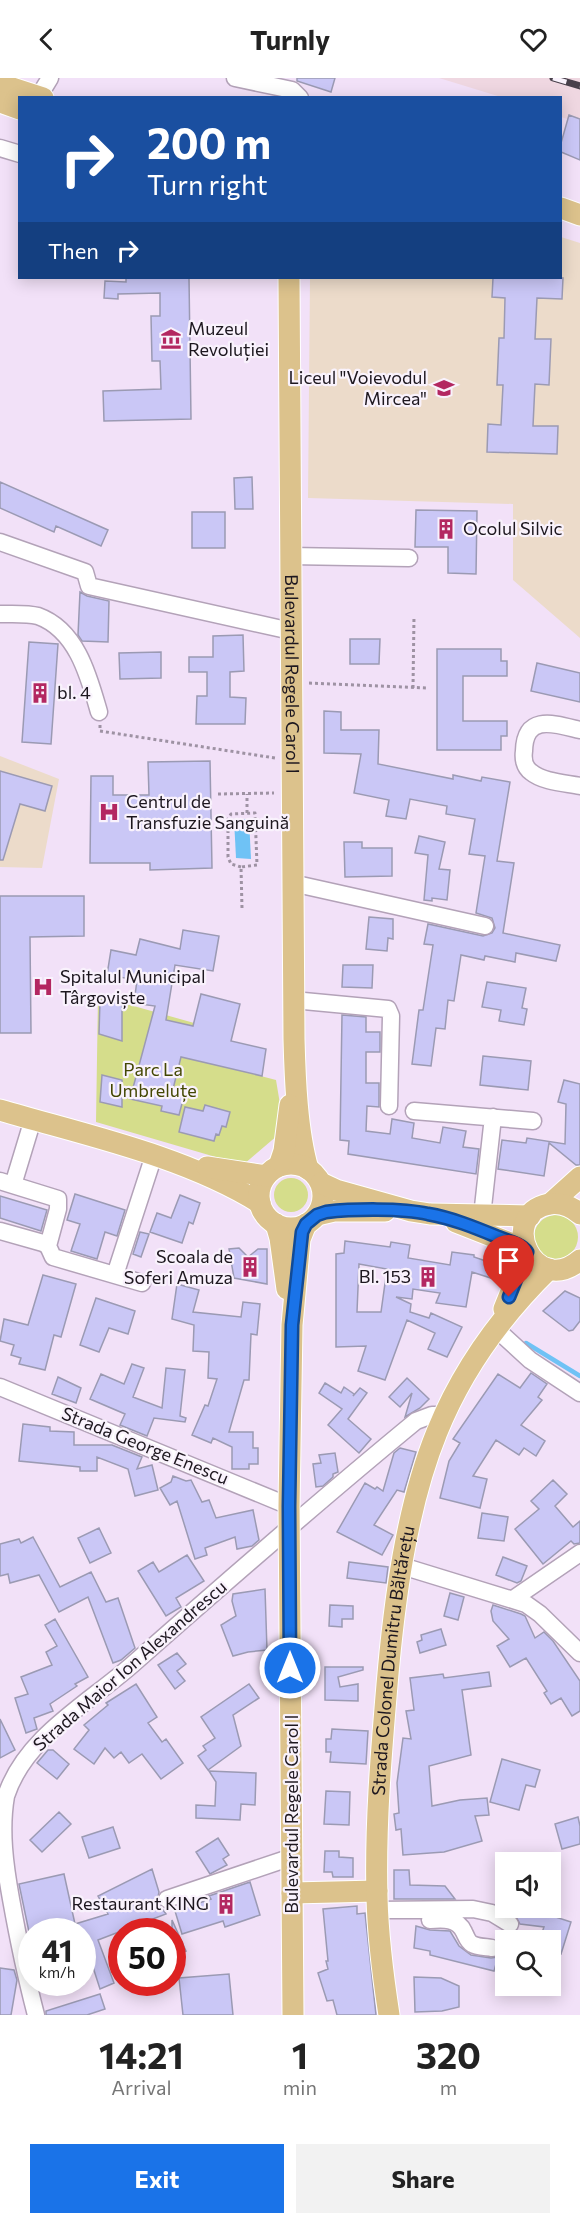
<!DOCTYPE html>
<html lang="en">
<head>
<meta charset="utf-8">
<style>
  :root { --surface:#fff; --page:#f2f2f2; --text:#222; --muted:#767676; --accent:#1a73e8 }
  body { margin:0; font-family:Commissioner,sans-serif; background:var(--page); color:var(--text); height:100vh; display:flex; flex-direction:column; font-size:22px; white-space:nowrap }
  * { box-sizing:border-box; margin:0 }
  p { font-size:20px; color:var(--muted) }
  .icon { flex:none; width:33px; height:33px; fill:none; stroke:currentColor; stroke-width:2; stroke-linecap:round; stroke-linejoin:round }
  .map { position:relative; height:1937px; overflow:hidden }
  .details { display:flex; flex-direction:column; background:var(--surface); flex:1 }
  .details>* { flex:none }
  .top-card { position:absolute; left:18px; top:18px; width:544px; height:183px; border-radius:0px; box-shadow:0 3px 15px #0003; background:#1a4fa0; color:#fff; overflow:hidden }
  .fabs { position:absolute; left:495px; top:1774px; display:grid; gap:12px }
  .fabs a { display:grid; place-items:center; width:66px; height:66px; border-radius:0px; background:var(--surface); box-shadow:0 3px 15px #0003; font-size:30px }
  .speed { position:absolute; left:18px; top:1840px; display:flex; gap:12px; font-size:30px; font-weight:700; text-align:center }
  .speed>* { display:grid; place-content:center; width:78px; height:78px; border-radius:50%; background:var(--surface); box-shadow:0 3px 15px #0003; line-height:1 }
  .speed small { font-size:15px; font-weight:400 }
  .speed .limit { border:9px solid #d22; background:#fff; color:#111 }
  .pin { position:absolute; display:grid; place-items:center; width:51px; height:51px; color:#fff; margin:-62px -26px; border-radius:50% 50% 50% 0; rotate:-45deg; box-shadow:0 0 6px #0007 }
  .pin .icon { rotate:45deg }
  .me { position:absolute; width:66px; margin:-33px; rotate:0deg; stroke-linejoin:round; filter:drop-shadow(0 0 4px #0008) }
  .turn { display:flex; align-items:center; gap:21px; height:126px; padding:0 30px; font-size:27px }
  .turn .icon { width:78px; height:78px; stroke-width:2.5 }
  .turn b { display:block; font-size:42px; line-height:51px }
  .then { display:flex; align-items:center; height:57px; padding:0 30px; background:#0003; gap:12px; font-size:22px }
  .eta { display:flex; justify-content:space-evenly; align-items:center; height:102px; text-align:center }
  .eta b { font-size:36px; font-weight:700; line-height:42px }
  .primary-button { display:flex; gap:12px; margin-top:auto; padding:12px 30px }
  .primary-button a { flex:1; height:69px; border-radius:0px; background:var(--accent); color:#fff; font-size:24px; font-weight:700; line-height:69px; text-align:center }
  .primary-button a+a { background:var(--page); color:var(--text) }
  header { display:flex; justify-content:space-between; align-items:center; height:78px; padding:0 30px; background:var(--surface); font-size:27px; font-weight:700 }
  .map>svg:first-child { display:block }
  .industrial { fill:#efd7e1 }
  .education { fill:#ecdbca }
  .green { fill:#d5dd8b }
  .water { fill:#6fc2f5 }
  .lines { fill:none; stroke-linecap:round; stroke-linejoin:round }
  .stream { stroke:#6fc2f5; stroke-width:4.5 }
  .building { fill:#cac7f6; stroke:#9b9ab3; stroke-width:1.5; fill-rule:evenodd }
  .minor-casing { stroke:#b3a2b8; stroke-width:19 }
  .major-casing { stroke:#fff; stroke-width:23 }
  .path { stroke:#9e92a3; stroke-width:3; stroke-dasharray:3 3; stroke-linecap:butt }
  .minor { stroke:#fff; stroke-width:16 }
  .major { stroke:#dcc28c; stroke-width:21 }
  .rail-casing { stroke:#48404b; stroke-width:7 }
  .rail { stroke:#f9f2fc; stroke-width:4.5; stroke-dasharray:14; stroke-linecap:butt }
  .route-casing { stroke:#114b97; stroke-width:15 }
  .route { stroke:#1a73e8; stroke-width:10 }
  .labels { text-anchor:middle; stroke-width:4.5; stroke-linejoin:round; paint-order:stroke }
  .poi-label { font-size:18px; fill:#1d171f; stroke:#f9f2fc; text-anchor:start }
  .street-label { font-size:18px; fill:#1d171f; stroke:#f9f2fc }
  .park-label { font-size:18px; fill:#434703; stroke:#f9f2fc }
</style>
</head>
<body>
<header><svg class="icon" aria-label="back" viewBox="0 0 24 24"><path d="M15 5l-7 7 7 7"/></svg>Turnly<svg class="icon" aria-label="heart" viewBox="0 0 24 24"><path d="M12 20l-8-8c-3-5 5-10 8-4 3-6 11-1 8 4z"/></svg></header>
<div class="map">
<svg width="580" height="1937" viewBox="0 0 580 1937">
  <rect width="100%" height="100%" fill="#f2e1f8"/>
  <path class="industrial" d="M439,0H580V45L561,39V20L501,19Z"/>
  <path class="education" d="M561,159L580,165V560L513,502V426L308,420L310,200H561Z
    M0,678L59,701L42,790L0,789Z"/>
  <path class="green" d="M98,918L212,950L208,984L276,1002L280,1026L278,1057L243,1087L96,1044Z
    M274 1117a17 17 0 1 1 34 0a17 17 0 1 1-34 0Z
    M534 1159a22 22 0 1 1 44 0a22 22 0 1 1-44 0Z"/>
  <path class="water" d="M234,741H249L251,781L236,780Z"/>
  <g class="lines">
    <path class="stream" d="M526,1265L580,1298"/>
  </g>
  <path class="building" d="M297,0H335L331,14L297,3Z
    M569,37L580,41V82L561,74V65Z
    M126,200H189L191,341L104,343L103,313L161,311L160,283H152L151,238H160V215L118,216V221L104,220L105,203L126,204Z
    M493,200H563L562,221L537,220L535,261H551L549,307L535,306L533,348H558L557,376L487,374L488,346L501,347L503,307H497L499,260H504L505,220L492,219Z
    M252,399L253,431H235L234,400Z
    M0,404L108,452L101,468L56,448L54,454L0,430Z
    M416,432L477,433L476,496L448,495V469H415Z
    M192,434H225V470H192Z
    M80,514L87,518L109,523L108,564L82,563L78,557Z
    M243,557L244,593L230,594V619L246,620L245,646H196L197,618H207V594H189V579H213V558Z
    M350,561H380L379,586H350Z
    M29,564L58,566L51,666L22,664Z
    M437,571H501V583H507V598H463V643H507V658H501V672H437Z
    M161,574V600L120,601L119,575Z
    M537,585L580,595V624L531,613Z
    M324,633L341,634V652H379L378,686L453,701V697L481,703L482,699L510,704L497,783L514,785L503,855L560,867L556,883L516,875L515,884L485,878L484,882L461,877L454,923L448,922L445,951L436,950L431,988L412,986L419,932H423L433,867L424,866L428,846L483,858L492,855L495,850L492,840L476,835L485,778L469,776L475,741L446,736L447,728L410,721L406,741L386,738L389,722L354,715L361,676L324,675Z
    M210,683L212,790L150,792V785H90L91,698H113V717H149L148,684Z
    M0,693L52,708L45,733L20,726L3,782H0Z
    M419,758L445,764L439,791L450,792L447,822L432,820V823L424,822L428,777L415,775Z
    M344,764H362V770H392V798L345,799Z
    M0,818H84V858L30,859L31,955H0Z
    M369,839L393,841V861L388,860L387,873L366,871Z
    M183,852L219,858L213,893L175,887L166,942L193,948L201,916L240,926L231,963L266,971L262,998L181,979L172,1015L184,1018L179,1037L161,1033L162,1028L130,1021L155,928L134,925L137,902L107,897L111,872L136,877L140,861L180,871Z
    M343,887H373L372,910L342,909Z
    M487,904L526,910L522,930L527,931L524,947L499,943L501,932L482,929Z
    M100,922L122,926V963L99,956Z
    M342,937L366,939V954H380V974H366V1005H379V1029L367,1028L366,1053L390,1056L392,1041L414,1045L412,1060L440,1065L443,1049L466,1053L463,1069L479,1071L476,1096L348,1076L349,1063L340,1062Z
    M483,978L531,983L528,1012L480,1007Z
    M102,997L122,1002V1029L100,1024Z
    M564,1002L580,1006V1087H576L549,1065L544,1098L498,1091L502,1062L526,1065L527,1060L565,1066L566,1026L558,1024Z
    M205,1027L230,1034L226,1049L222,1048L219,1057L216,1056L214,1063L179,1054L185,1029L203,1033Z
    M75,1116L125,1132L117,1158L105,1154L97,1181L71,1173L80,1146L67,1142Z
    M180,1117L200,1125L193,1146L189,1144L182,1165L150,1154L157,1135L171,1140Z
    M0,1118L47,1132L41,1153L0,1140Z
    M140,1154L149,1156L141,1179L133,1176Z
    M345,1163L390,1169L391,1164L410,1167L408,1180L450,1187L452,1174L474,1177V1179L506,1190L500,1203L472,1194L466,1229L436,1225L440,1215L413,1211L412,1221L396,1219L411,1226L410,1234L429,1240L431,1235L462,1249L447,1279L428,1271L435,1255L407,1242L385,1302L358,1293L366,1268L336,1269V1176L344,1175ZM359,1186L387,1191L381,1234H357Z
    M239,1170L248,1179L258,1171H267V1206L234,1200L229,1171Z
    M43,1197L76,1206L61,1259L54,1257L45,1292L19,1286L21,1280L11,1277L14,1267L0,1263L4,1241L28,1247Z
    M177,1206L199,1212L193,1234L241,1239L243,1224L260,1226L257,1257L251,1256L249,1302H244L229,1354H253V1370H258V1386H249V1391H232V1369L213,1360L211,1365L192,1357L205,1327L208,1328L217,1301L208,1300L209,1274L193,1273L194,1247L172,1241Z
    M565,1213L580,1220V1243L573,1252L569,1253L543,1233Z
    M96,1220L135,1233L128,1256L109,1250L99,1274L80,1267Z
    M132,1286L144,1290L133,1319L162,1330L166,1290L185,1292L180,1338L186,1340L185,1344L154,1340L147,1358L120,1347L125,1336L90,1321L101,1296L124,1306Z
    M531,1295L547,1306L538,1319L542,1322L521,1347L545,1363L536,1378L524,1370L519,1377L496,1362L473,1398L487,1401L480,1430L440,1420L449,1383L460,1365L453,1361L498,1296L520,1310Z
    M58,1299L81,1310L76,1325L52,1316Z
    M407,1300L429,1321L420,1330L405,1339L412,1315L400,1329L389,1319Z
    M325,1305L341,1315L344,1309L354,1316L353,1318L360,1310L367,1315L348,1341L371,1361L359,1375L328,1347L342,1331L319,1315Z
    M23,1346L50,1349V1353L74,1354V1367H112L142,1379L137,1391L152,1387L158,1412L135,1418L128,1391L97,1379V1393H80V1389L19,1383Z
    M400,1370L416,1374L404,1414L397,1412L374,1447L393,1457L382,1477L337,1454L365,1405L375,1411L377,1409L383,1413L394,1375Z
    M335,1375L338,1394L333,1396V1399L323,1408L316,1409L313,1386L321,1385L319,1377Z
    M173,1398L186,1403L191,1402L202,1424L209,1422L216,1440L253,1432L259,1462L252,1468L237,1471L235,1459L205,1470L207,1477L195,1481L177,1423L170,1427L160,1410L171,1404Z
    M553,1402L567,1416L555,1428L573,1449L580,1443V1465L574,1466L571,1463L543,1486L515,1451L539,1431L531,1423Z
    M482,1435L508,1439L504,1463L478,1460Z
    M99,1450L111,1475L90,1485L78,1460Z
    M33,1459L60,1509L91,1494L106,1524L118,1520L135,1570L121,1582L113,1585L88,1519L59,1534L39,1497L10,1505L8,1496L0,1498V1466L19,1461L21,1465Z
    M187,1477L204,1503L176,1520L181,1529L166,1538L138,1493L153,1484L159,1494Z
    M503,1479L527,1488L521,1503L517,1505L496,1497Z
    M349,1484L388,1489L386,1505L347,1500Z
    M265,1511L267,1572L248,1574L233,1578L221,1547L236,1538L232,1523L233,1516Z
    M450,1515L464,1519L458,1542L444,1538Z
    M330,1527L353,1528V1541H342V1549L329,1548Z
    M493,1527L521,1536L525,1538L535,1560L544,1554L553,1563L580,1603V1633L572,1638L561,1620L551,1626L544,1615L547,1613L526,1580L510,1589L497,1568L509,1561L493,1543L491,1533Z
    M55,1541L88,1599L75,1606L77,1608L50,1626L53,1633L34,1640L37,1651L26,1655L15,1620L28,1616L21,1599L52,1587L46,1574L57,1568L45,1547Z
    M441,1551L446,1567L420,1575L417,1564L422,1562L421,1557Z
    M177,1575L186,1586L177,1593L185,1603L175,1611L158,1587Z
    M325,1589H363V1592L338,1599L340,1609L358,1606V1623L325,1622Z
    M489,1594L491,1608L462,1612L471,1677L429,1688L432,1728L460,1722L487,1720L489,1737L475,1738L482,1763L444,1774L403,1777L401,1751L396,1752L394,1736L399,1735L397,1705L403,1660L411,1661L406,1633L414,1632L410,1600L443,1596L444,1600Z
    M136,1606L157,1639L148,1645L162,1664L166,1661L183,1685L161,1701L142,1676L129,1685L121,1674L114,1680L105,1670L94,1686L74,1671L89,1652L84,1647L108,1627L106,1625Z
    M249,1606L259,1620L233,1637L241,1668L208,1692L198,1678L206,1672L203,1668L215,1660L201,1639Z
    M0,1641L15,1672L0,1680Z
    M332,1651L368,1653L366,1686L330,1684L331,1674H326V1661H331Z
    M48,1672H53L69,1686L57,1701L37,1685Z
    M502,1681L540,1692L535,1709L526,1707L519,1732L490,1724Z
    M209,1693L256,1695L255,1727L241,1726L240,1742L196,1740V1727L215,1728L216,1704Z
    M326,1713L350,1714L349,1747L324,1746Z
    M59,1734L71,1746L42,1774L30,1762Z
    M578,1739L580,1748V1766L562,1771L555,1746Z
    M113,1749L120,1770L89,1780L82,1759Z
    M218,1760L229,1777L223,1781L227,1787L210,1796L196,1774Z
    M325,1773H339V1779L353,1780V1799H333L332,1794H324Z
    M152,1791L159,1814L157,1824L166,1836L98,1862L114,1905L100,1911L91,1883L82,1885V1854H29L19,1806L64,1796L75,1846L108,1836L98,1818Z
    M394,1792H409L410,1807L445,1808L455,1821H394Z
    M250,1804L260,1837L225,1849L223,1843L182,1856L175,1833L211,1821L209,1818Z
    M357,1828V1836L365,1835L376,1937H337L333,1922L327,1923L318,1895L328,1891L326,1883H328L323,1831Z
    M516,1830H534V1832L571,1844L561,1876L550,1872V1863H539L544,1849L520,1846L515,1837Z
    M172,1842L186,1873L172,1879Z
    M416,1848L430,1852L450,1853L459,1868L471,1877L491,1880L498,1879L494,1893L430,1877V1873L414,1870Z
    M0,1890L14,1892L17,1902L11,1937H0Z
    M229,1896L233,1937H183L179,1900Z
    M414,1899L441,1900L459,1908V1929L442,1933L415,1934Z
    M100,1916L105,1931L87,1937H46V1933Z"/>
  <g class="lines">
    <g class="minor-casing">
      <path id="minor" d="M235,0L292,12L300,20
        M39,18L50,0
        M0,70L20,76
        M0,464L85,494L89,508L291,553
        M290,478L409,480
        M0,536C11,536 27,535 38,538C77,552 89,599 99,634
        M580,652C555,646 525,635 524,673C523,680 524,689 531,694C543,704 565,705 580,708
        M292,805L485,848
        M293,922L388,931L391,938L389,1028
        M414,1033L533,1043
        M0,1103L58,1121V1131L48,1168
        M13,1107L33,1041
        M482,1138L493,1039
        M0,1153L43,1165L48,1168L53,1179L142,1205
        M115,1197L154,1077
        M495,1250L530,1282L580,1315
        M0,1309L289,1428
        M402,1488L526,1526L540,1536L580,1575
        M513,1521L580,1475
        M167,1821L292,1779
        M378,1832L473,1831L492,1835L510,1846
        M430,1842C443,1841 458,1840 464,1854C466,1858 468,1864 472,1866C477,1869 486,1869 492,1870
        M36,1937C26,1899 18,1860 11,1821C5,1788 0,1752 6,1718C25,1659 89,1625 133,1586C226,1504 320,1422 416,1343L432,1337H444"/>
    </g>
    <g class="major-casing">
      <g id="major">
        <path d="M0,6L43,20"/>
        <path d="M0,24L20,31"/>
        <path d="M561,130L580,137"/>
        <path id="s1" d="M289,200L294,961C295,1000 297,1053 308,1091"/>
        <path d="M0,1032C85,1057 185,1078 260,1125"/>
        <circle cx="291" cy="1118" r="32"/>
        <path d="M279,1088L284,1073L290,1027"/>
        <path d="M207,1089L266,1098"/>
        <path d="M321,1105L336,1112L411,1133L430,1136L530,1138"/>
        <path d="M550,1126L580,1099"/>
        <path d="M580,1136C571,1128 561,1124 549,1126C496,1137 534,1221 580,1182"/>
        <path d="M317,1137L334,1133H385"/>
        <path d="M456,1144L525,1171"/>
        <path d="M276,1146L280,1160L287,1211"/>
        <path d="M504,1231L527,1174"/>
        <path d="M292,1815L377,1813"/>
        <path d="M293,1937L289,1428L292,1247L300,1161L306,1146"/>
        <path id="s2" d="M389,1937C383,1898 378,1859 377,1820C375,1749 381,1677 387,1607C394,1525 406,1430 437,1354C462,1292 501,1238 549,1191"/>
      </g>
    </g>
    <path class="path" d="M309,605L427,610
      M413,610L414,538
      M100,647V653L275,680
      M218,716L274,715
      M247,735V716
      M241,789L231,786L228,779V741L231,736L255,735L257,787L241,789L242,830"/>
    <use href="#minor" class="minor"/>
    <use href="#major" class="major"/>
    <g class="rail-casing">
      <path id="rail" d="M553,0L580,8"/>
    </g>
    <use href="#rail" class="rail"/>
  </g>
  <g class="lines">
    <g class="route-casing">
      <path id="route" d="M290,1590L289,1428L292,1247L302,1154L306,1146L317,1137L326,1134C352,1131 402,1130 428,1136C452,1140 476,1150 498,1159C508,1163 521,1166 527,1174L509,1219"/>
    </g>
    <use href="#route" class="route"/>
  </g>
  <defs>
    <g id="museum-bare" transform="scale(1.62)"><path d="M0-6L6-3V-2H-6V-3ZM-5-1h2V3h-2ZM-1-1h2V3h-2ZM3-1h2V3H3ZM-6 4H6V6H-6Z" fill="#b32761" stroke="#f9f2fc" stroke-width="2.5" paint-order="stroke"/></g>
    <g id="school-bare" transform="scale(1.62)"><path d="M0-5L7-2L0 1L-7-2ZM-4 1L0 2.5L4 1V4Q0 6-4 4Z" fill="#b32761" stroke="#f9f2fc" stroke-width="2.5" paint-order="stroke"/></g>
    <g id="building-bare" transform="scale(1.62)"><path d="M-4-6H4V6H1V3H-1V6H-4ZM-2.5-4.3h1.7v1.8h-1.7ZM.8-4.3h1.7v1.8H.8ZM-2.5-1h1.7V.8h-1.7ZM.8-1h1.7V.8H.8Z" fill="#b32761" stroke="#f9f2fc" stroke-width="2.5" paint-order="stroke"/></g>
    <g id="hospital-bare" transform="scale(1.62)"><path d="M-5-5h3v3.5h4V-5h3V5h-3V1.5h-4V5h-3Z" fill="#b32761" stroke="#f9f2fc" stroke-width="2.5" paint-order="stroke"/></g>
  </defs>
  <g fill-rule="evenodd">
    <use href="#museum-bare" x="171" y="261"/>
    <use href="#school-bare" x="444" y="310"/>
    <use href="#building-bare" x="446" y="451"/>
    <use href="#building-bare" x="40" y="615"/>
    <use href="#hospital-bare" x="109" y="734"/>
    <use href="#hospital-bare" x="43" y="909"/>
    <use href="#building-bare" x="250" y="1189"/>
    <use href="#building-bare" x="428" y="1199"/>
    <use href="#building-bare" x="226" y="1826"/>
  </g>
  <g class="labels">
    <g class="poi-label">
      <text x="188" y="257">Muzeul<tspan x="188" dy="21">Revoluției</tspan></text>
      <text x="427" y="306" text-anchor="end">Liceul "Voievodul<tspan x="427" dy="21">Mircea"</tspan></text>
      <text x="463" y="457">Ocolul Silvic</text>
      <text x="57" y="621">bl. 4</text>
      <text x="126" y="730">Centrul de<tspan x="126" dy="21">Transfuzie Sanguină</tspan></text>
      <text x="60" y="905">Spitalul Municipal<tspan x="60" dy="21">Târgoviște</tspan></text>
      <text x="233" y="1185" text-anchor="end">Scoala de<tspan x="233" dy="21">Soferi Amuza</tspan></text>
      <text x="411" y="1205" text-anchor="end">Bl. 153</text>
      <text x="209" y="1832" text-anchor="end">Restaurant KING</text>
    </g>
    <g class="street-label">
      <text dy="6" stroke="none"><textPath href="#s1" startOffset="396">Bulevardul Regele Carol I</textPath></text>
      <text transform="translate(145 1368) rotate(22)" y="6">Strada George Enescu</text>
      <text dy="6" stroke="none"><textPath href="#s2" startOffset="356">Strada Colonel Dumitru Băltărețu</textPath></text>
      <text transform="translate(130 1588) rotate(-41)" y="6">Strada Maior Ion Alexandrescu</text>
      <text transform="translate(292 1736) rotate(-90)" y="6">Bulevardul Regele Carol I</text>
    </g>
    <g class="park-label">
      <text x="153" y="998">Parc La<tspan x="153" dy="21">Umbreluțe</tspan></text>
    </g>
  </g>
</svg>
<div class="fabs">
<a><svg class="icon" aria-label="sound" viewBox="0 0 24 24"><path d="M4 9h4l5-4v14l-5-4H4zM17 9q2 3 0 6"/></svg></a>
<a><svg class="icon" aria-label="search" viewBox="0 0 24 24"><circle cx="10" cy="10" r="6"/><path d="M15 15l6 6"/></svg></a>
</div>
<div class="speed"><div>41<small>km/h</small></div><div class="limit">50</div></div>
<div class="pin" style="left:509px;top:1219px;background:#d93025"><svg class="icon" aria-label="arrive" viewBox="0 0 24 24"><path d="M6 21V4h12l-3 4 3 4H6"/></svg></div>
<svg class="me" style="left:290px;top:1590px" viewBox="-20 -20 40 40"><circle r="17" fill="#1a73e8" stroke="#fff" stroke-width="3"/><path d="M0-11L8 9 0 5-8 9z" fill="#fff"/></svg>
<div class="top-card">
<div class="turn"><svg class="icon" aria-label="right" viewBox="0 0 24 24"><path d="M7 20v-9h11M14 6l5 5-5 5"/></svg><div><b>200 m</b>Turn right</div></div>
<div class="then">Then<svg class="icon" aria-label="right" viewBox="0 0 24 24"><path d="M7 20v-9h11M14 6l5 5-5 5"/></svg></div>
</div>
</div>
<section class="details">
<div class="eta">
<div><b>14:21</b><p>Arrival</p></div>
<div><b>1</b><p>min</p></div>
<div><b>320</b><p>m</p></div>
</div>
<div class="primary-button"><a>Exit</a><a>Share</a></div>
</section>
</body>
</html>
